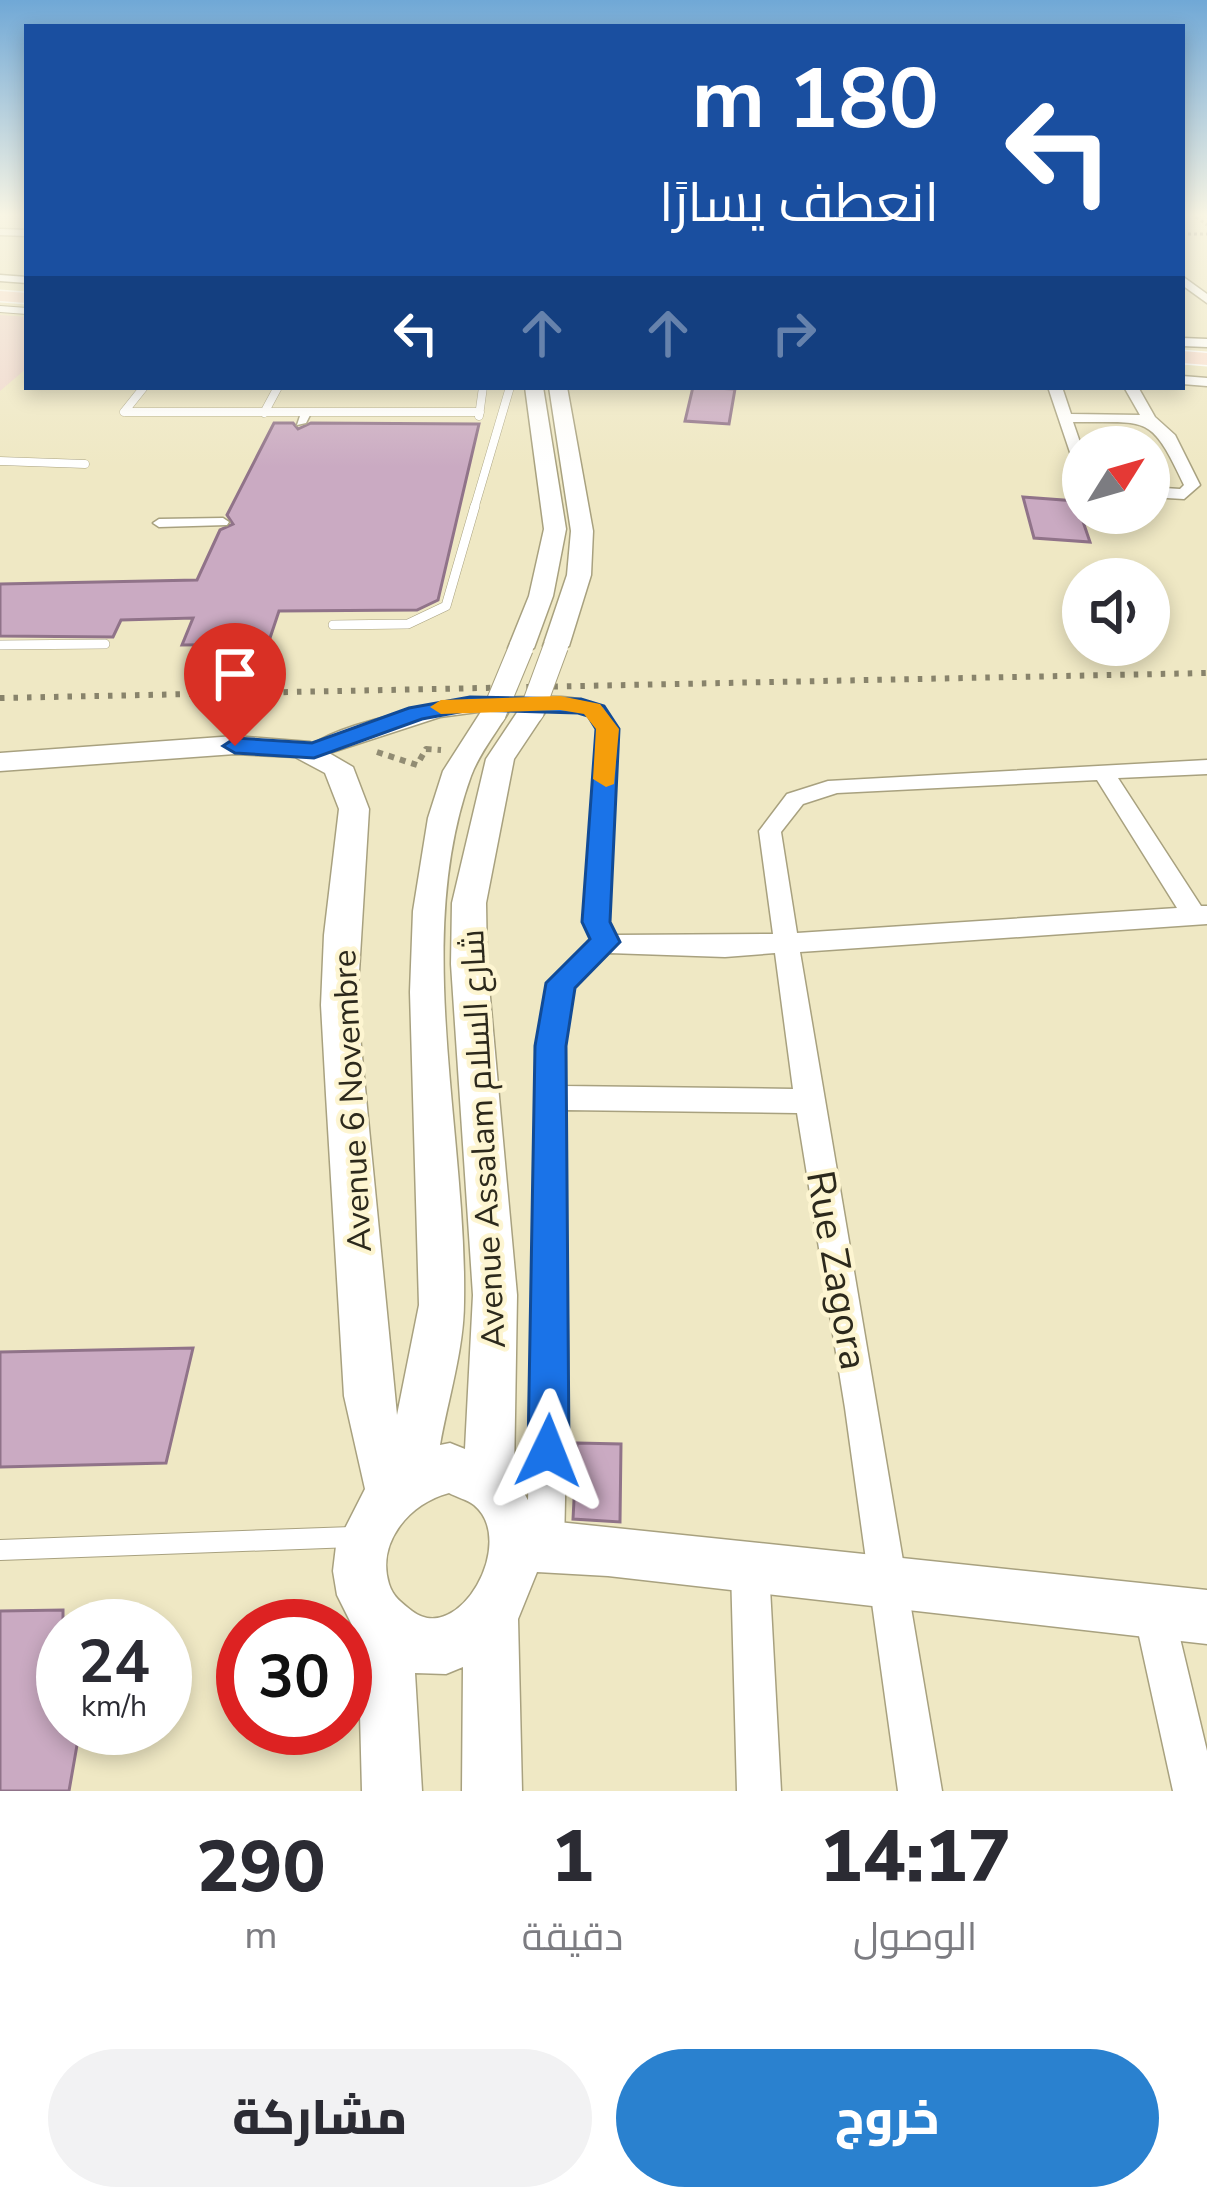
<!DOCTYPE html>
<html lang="ar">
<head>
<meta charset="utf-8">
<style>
  :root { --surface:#fff; --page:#f2f2f3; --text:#2b2b33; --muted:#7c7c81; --accent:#2a81cf }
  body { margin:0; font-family:"Nunito Sans",Cairo,sans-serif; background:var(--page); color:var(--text); direction:rtl; height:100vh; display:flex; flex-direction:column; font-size:45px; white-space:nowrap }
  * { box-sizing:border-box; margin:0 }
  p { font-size:39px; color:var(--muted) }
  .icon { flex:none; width:66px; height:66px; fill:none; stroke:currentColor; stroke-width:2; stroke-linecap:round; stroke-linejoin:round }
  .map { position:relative; height:1791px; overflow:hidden; direction:ltr }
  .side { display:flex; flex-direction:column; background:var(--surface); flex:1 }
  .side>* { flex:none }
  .hud { position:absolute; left:24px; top:24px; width:1161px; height:366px; border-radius:0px; box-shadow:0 6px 18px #0003; direction:rtl; background:#1a4fa0; color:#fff; overflow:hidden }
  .needle { width:78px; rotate:53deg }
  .controls { position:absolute; left:1062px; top:426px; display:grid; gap:24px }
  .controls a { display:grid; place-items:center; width:108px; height:108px; border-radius:50%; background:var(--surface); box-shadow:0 6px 18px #0003; font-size:60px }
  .speed { position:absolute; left:36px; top:1599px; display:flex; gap:24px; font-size:60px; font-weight:700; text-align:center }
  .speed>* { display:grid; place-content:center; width:156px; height:156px; border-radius:50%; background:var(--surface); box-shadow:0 6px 18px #0003; line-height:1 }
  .speed small { font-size:30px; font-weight:400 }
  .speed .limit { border:18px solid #d22; background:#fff; color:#111 }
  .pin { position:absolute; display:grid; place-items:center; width:102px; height:102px; color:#fff; margin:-123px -51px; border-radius:50% 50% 50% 0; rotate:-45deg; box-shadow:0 0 12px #0007 }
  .pin .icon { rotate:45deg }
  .me { position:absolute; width:132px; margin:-66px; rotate:2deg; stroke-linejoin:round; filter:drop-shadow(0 0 9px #0008) }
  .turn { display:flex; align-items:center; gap:42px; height:252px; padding:0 48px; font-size:54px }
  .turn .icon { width:156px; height:156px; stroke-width:2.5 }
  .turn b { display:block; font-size:84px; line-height:102px }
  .lanes { display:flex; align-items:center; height:114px; padding:0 48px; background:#0003; justify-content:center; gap:60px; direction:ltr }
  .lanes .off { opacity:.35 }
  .eta { display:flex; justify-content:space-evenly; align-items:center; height:204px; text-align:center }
  .eta b { font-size:72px; font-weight:800; line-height:84px }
  .primary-button { display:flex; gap:24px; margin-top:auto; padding:24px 48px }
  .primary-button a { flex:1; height:138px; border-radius:72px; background:var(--accent); color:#fff; font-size:48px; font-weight:800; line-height:138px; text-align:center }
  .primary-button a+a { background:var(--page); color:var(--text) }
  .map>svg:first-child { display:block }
  .industrial { fill:#f0d7ce }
  .building { fill:#caaac2; stroke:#907389; stroke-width:3 }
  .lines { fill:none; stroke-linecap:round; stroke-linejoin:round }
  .service-far3-casing { stroke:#a8a17f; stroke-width:8 }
  .service-far2-casing { stroke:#a8a17f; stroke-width:9 }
  .service-far1-casing { stroke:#a8a17f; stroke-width:10 }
  .service-casing { stroke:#a8a17f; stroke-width:22 }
  .pedestrian-casing { stroke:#a8a17f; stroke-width:3 }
  .minor-casing { stroke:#a8a17f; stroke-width:3 }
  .tertiary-casing { stroke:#a8a17f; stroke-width:3 }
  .primary-casing { stroke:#fff; stroke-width:3 }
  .path-far1 { stroke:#918c73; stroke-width:3; stroke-dasharray:3 3; stroke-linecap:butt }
  .path { stroke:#918c73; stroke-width:6; stroke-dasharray:6 6; stroke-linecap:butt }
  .service-far3 { stroke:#fff; stroke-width:6 }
  .service-far2 { stroke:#fff; stroke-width:8 }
  .service-far1 { stroke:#fff; stroke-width:9 }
  .service { stroke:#fff; stroke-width:20 }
  .pedestrian { fill:#fff; fill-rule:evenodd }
  .minor { fill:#fff; fill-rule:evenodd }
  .tertiary { fill:#fff; fill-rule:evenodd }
  .primary { fill:#fbe0d2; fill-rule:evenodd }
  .rail { stroke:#88836b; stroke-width:6; stroke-dasharray:4.5 9; stroke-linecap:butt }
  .tertiary-bridge-casing { stroke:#a8a17f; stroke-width:26; stroke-linecap:butt }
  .tertiary-bridge { stroke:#fff; stroke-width:24 }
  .route { fill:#1a73e8; stroke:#114b97; stroke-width:3 }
  .slow { fill:#f59e0b }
  .labels { text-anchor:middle; stroke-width:9; stroke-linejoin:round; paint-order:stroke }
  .street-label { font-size:33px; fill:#2c291c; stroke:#fdf5d1 }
  .near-street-label { font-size:39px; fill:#2c291c; stroke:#fdf5d1 }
</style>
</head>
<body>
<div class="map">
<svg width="1207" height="1791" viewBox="0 0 1207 1791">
  <rect width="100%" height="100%" fill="#efe8c4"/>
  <path class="industrial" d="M0,315L27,317V368L0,391Z"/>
  <path class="building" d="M693,387L735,389L729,424L685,421Z
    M274,423H293L298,429L311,423L479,424L438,600L417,610L279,611L268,644L182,645L193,618L121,620L113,637L0,636V584L197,580L220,530L233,524L227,515Z
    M1023,497L1076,501L1090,542L1034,538Z
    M193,1348L166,1463L0,1467V1352Z
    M577,1443L621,1444L620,1522L573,1519Z
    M63,1610V1728H80L69,1791H0V1611Z"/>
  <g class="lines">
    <g class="service-far3-casing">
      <path id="service-far3" d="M0,309L27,311"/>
    </g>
    <g class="service-far2-casing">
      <path id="service-far2" d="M124,412H480
        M124,412L144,387
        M264,413L278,387
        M479,416L483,387
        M0,461L85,464
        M474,509L510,387"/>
    </g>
    <g class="service-far1-casing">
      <path id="service-far1" d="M333,625L408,624L446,606L475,506
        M0,645L105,644"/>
    </g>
    <g class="service-casing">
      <path id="service" d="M0,1550L352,1537"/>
    </g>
    <g class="pedestrian-casing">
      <path id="pedestrian" d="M306,410L311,413L306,423L297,425L301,413Z
        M223,518L229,522L227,525L159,527L153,523L159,519Z"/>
    </g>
    <g class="minor-casing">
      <path id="minor" d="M0,229L27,230V236L0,235Z
        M0,275L27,277V283L0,281Z
        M1182,276L1207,294V303L1182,285Z
        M1182,338L1207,339V347L1182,346Z
        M1182,376L1207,378V386L1182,384Z
        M1048,387H1062L1071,414L1140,415L1124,387H1138L1155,417L1175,435L1200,485L1184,499L1149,497V487L1180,489L1184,485C1150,413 1149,423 1073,422L1083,451V477L1078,476Z
        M522,697C565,697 593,691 618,729L609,923L615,935L773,934L759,831L787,794L828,781L1207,760V774L1118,778L1201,906H1207V924L800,952L942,1791H898L845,1408L797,1113L565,1110L568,1355L564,1547L558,1560L545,1566L532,1560L526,1547L534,1355L536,1046L548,983L591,940L585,923L598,729L589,715L578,712L493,710L440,717L314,758L304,751C341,717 471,699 522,697ZM1097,780L1177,908L797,933L781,832L803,804L837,793ZM609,953L725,957L775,953L793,1089L564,1086V1046L573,987Z
        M750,1550L764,1555L769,1569L781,1791H737L731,1569L736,1555Z
        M1154,1593L1168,1599L1174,1613L1207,1751V1791H1173L1134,1613L1140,1599Z"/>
    </g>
    <g class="tertiary-casing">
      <path id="tertiary" d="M525,387H543L566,529L553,596L534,648L521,656L508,648L529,596L544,529Z
        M549,387H567L593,531L591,575L569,646L556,654L543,646L567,575L571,531Z
        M532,703L546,711L514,759L486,903L487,964L517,1295L514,1475L539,1520L1207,1590V1644L608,1576L537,1572L518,1619L522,1791H462L463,1667L446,1674L415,1673L422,1791H362L358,1637L337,1595L333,1571L336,1546L365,1489L344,1396L326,1095L321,1005L324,935L339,809L325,773L295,757L235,754L0,771V753L235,736L310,742L353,767L369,809L357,1005L397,1415L419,1305L410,992L413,911L428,818L443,771L484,707L494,705L508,713C496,733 479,754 471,776C412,939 467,1133 464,1302C464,1349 448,1399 440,1445L450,1443L465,1449L473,1295L451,964L452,903L486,759L522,705ZM449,1493C456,1497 468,1500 474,1505C518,1541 459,1647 412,1611C402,1603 393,1597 389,1584C376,1542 410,1503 449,1493Z"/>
    </g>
    <g class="primary-casing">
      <path id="primary" d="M0,291L27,293V303L0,301Z
        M1182,351L1207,353V365L1182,363Z"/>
    </g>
    <path class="path-far1" d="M1196,217L1207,225
      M1182,234H1207"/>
    <path class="path" d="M377,752L417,765L426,749L441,750"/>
    <use href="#service-far3" class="service-far3"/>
    <use href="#service-far2" class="service-far2"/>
    <use href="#service-far1" class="service-far1"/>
    <use href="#service" class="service"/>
    <use href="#pedestrian" class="pedestrian"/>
    <use href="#minor" class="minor"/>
    <use href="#tertiary" class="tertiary"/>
    <use href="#primary" class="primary"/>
    <path class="rail" d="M0,698L1207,673"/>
    <g class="tertiary-bridge-casing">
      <path id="tertiary-bridge" d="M532,711L556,646
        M494,713L521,648"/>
    </g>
    <use href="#tertiary-bridge" class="tertiary-bridge"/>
  </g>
  <linearGradient id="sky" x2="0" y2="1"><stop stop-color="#70a8d6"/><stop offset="0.46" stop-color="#f8f5e4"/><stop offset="1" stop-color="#f8f5e4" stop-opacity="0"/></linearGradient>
  <rect width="1207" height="467" fill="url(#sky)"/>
  <path class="route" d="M470,697L581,699L604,706L619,729L610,922L620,942L575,988L566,1046L569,1451L563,1466L548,1472L534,1466L528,1451L535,1046L546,983L590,939L582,922L596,729L588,716L578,713L470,710L422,719L314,758L235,753L223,746L235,738L312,743L409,708Z"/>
  <path class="slow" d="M560,696L600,704L619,729L614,784L606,787L593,779L596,729L584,714L560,710L441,714L430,707L441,700Z"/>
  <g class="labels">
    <g class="street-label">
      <text transform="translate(351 1101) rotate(-93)" y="12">Avenue 6 Novembre</text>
      <text transform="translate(482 1139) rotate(-93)" y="12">Avenue Assalam شارع السلام</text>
    </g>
    <g class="near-street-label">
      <text transform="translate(838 1270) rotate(80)" y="14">Rue Zagora</text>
    </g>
  </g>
</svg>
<div class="controls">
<a><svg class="needle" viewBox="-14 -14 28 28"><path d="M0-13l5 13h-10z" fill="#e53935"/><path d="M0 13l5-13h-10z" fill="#7c7c81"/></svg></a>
<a><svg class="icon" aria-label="sound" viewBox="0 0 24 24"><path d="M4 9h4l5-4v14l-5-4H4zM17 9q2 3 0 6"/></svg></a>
</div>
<div class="speed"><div>24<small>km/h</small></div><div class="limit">30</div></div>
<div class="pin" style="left:235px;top:746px;background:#d93025"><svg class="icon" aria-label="arrive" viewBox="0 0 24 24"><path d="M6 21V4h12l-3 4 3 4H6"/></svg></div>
<svg class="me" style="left:548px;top:1451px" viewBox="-20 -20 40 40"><path d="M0-17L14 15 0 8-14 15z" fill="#1a73e8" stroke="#fff" stroke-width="4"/></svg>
<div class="hud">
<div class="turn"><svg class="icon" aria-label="left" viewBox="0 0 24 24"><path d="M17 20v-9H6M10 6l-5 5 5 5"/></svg><div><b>180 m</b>انعطف يسارًا</div></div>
<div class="lanes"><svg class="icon" aria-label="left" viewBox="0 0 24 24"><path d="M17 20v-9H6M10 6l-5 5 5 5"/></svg><svg class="icon off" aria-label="ahead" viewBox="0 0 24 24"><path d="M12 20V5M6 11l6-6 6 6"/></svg><svg class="icon off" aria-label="ahead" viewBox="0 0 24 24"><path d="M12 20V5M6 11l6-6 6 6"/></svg><svg class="icon off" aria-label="right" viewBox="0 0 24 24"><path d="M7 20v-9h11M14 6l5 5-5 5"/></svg></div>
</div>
</div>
<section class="side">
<div class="eta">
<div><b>14:17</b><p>الوصول</p></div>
<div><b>1</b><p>دقيقة</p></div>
<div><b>290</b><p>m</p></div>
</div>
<div class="primary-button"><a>خروج</a><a>مشاركة</a></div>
</section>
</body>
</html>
